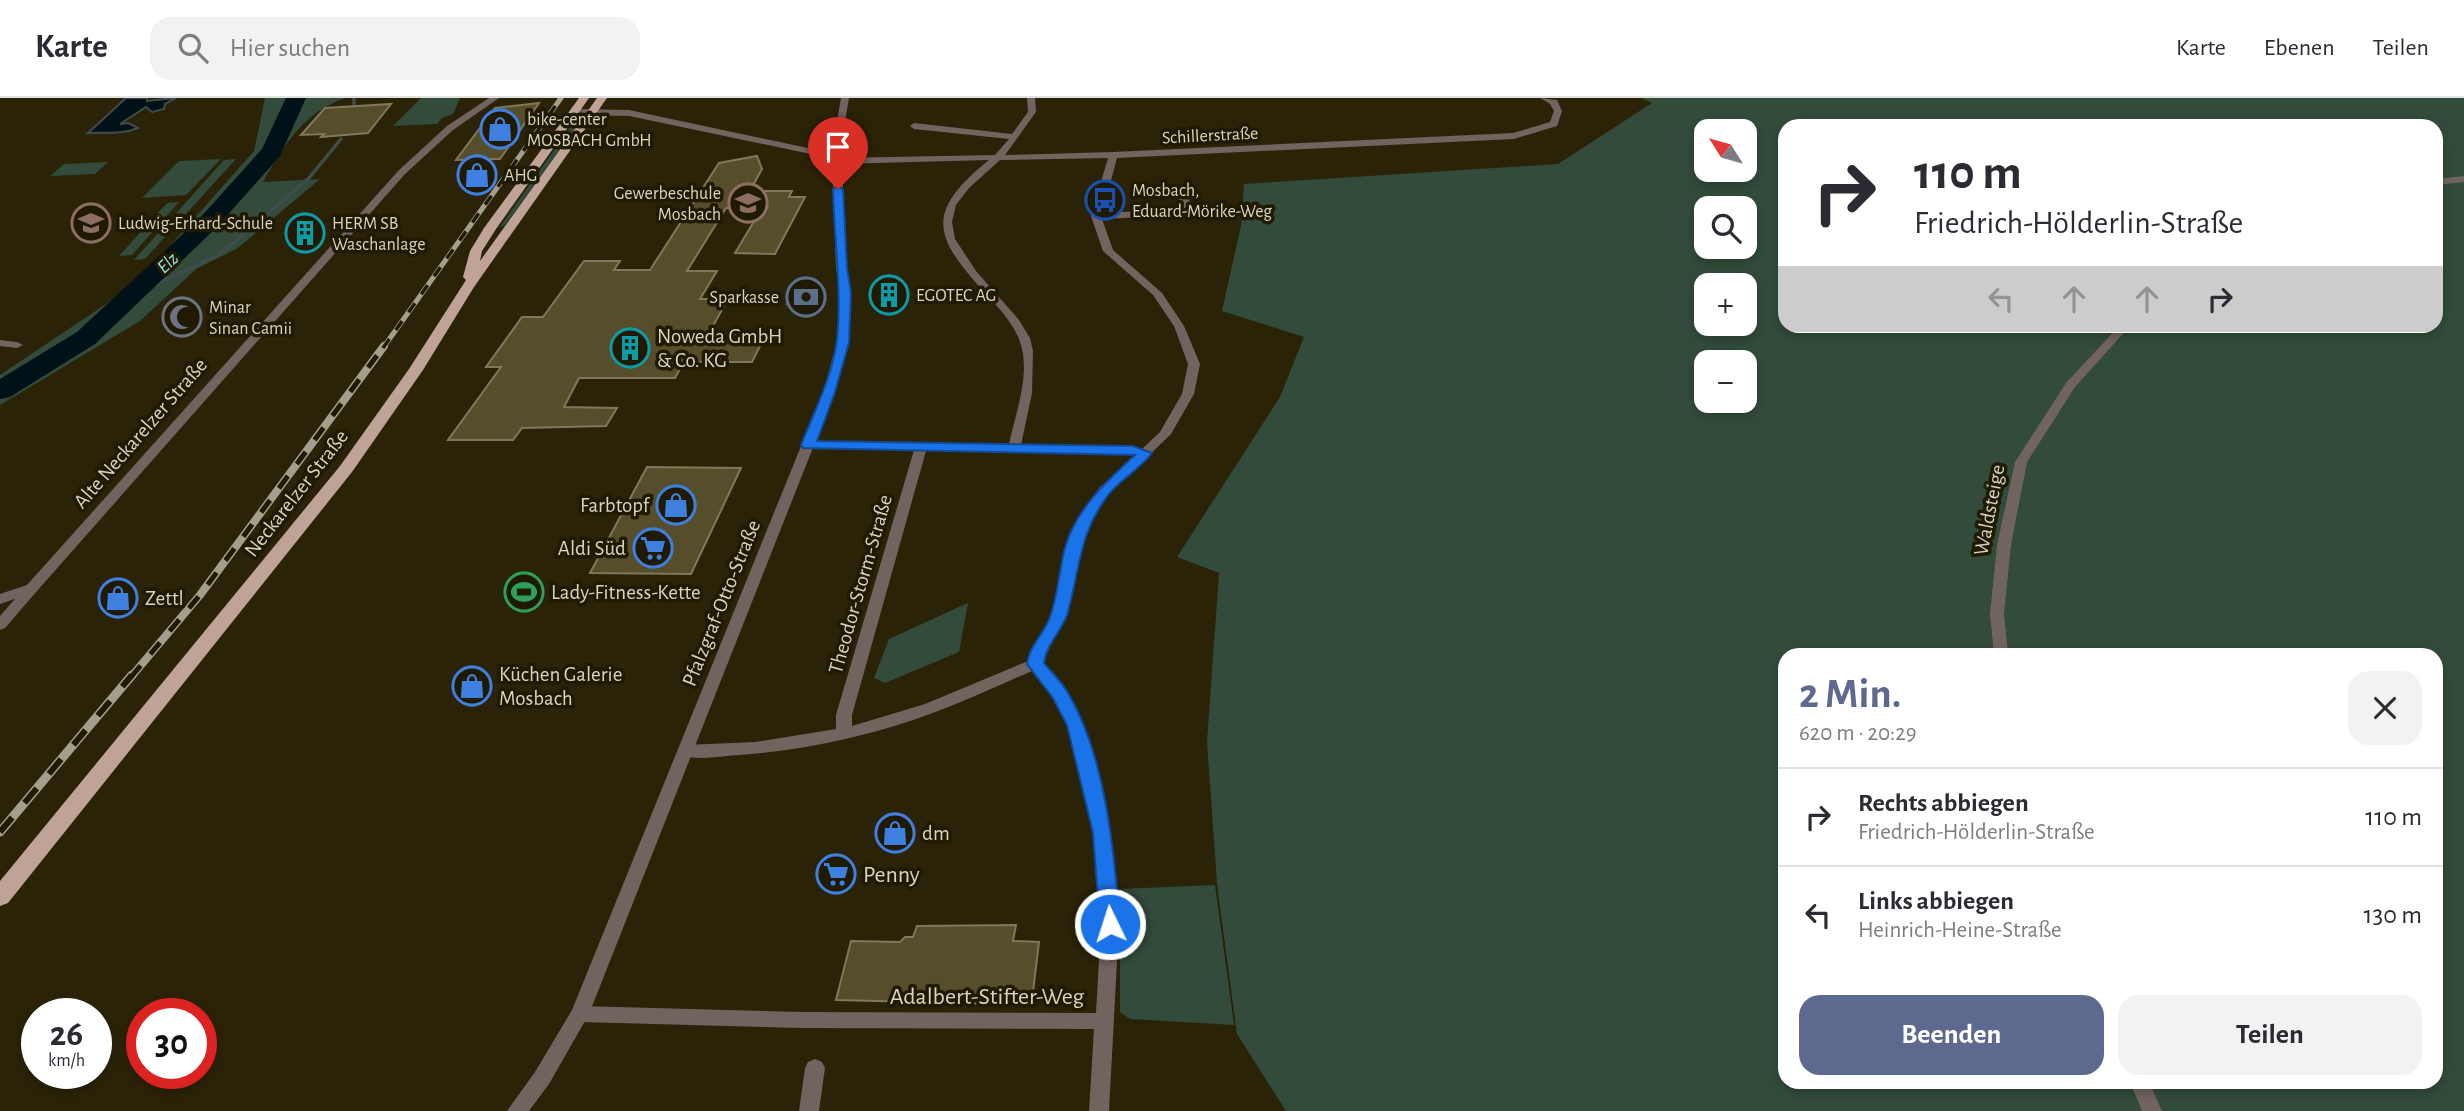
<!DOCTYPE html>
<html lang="de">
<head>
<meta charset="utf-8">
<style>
  :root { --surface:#fff; --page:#f2f2f3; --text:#2b2b33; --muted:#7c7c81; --line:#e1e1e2; --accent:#5d698e }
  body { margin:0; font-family:"Alegreya Sans",sans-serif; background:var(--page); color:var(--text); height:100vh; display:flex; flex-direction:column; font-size:26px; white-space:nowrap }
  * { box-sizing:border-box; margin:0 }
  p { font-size:23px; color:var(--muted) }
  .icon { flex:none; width:38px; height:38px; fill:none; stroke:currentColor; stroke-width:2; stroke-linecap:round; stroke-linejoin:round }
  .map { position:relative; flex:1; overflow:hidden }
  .drawer { position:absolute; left:1778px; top:550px; width:665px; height:441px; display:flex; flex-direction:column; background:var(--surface); border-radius:21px; box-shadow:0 4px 10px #0003 }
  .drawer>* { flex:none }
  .guide { position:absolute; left:1778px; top:21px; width:665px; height:214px; border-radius:21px; box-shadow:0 4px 10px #0003; background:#fff; color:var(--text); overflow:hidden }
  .needle { width:46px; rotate:307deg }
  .fabs { position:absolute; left:1694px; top:21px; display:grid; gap:14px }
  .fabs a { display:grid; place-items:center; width:63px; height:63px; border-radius:14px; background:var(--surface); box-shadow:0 4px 10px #0003; font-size:35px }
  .speed { position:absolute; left:21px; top:900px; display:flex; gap:14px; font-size:35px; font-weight:700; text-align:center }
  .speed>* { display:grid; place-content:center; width:91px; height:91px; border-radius:50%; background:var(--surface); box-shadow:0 4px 10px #0003; line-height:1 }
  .speed small { font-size:18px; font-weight:400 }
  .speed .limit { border:10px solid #d22; background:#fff; color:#111 }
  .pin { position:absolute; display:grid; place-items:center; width:60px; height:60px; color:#fff; margin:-72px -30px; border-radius:50% 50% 50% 0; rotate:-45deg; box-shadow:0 0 7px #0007 }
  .pin .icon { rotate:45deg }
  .me { position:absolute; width:77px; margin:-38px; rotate:356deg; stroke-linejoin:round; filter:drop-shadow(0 0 5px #0008) }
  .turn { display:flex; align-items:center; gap:24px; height:147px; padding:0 21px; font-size:32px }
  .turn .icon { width:91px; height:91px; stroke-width:2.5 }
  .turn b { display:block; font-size:49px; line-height:60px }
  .lanes { display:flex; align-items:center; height:66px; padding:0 21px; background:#0003; justify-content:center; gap:35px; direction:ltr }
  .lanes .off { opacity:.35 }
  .round { display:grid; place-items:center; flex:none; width:74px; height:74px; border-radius:21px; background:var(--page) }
  .summary { display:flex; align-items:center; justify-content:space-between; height:119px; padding:0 21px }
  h1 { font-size:42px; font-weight:700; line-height:52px; color:var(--accent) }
  .primary-button { display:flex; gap:14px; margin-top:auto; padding:14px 21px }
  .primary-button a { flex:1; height:80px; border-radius:21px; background:var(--accent); color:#fff; font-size:28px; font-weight:700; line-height:80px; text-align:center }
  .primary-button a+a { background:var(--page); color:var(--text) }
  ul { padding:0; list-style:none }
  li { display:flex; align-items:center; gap:21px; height:98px; padding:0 21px; border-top:2px solid var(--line) }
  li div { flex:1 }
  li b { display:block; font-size:26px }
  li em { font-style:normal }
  header { display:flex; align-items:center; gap:42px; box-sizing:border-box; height:98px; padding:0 35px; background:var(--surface); border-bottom:2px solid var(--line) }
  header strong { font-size:33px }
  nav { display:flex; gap:38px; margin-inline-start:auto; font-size:24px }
  .search { width:490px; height:63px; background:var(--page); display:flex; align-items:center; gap:18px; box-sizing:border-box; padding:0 24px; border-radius:21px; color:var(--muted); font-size:26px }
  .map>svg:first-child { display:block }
  .green { fill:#324b3b; fill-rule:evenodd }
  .water { fill:#001217; stroke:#404c4b; stroke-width:2 }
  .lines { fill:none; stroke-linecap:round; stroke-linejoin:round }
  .stream { stroke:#404c4b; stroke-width:3.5 }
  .river { fill:#001217; fill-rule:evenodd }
  .building { fill:#564e2a; stroke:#7f785b; stroke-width:2 }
  .minor { fill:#71635e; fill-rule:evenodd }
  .tertiary { fill:#71635e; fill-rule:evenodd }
  .primary { fill:#bfa397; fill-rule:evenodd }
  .rail-far2-casing { stroke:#a39f8c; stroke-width:5 }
  .rail-far1-casing { stroke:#a39f8c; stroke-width:8 }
  .rail-casing { stroke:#a39f8c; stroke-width:9 }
  .rail-far2 { stroke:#201a01; stroke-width:3.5; stroke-dasharray:11; stroke-linecap:butt }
  .rail-far1 { stroke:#201a01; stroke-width:5; stroke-dasharray:15; stroke-linecap:butt }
  .rail { stroke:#201a01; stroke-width:6; stroke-dasharray:19; stroke-linecap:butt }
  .route { fill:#1a73e8; stroke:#114b97; stroke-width:2 }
  .labels { text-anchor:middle; stroke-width:7; stroke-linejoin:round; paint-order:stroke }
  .far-poi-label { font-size:18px; fill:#d7d4c4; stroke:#201a01; text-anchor:start }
  .far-street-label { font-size:18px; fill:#d7d4c4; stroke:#201a01 }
  .far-water-label { font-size:19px; font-style:italic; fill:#95e7fa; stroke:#201a01 }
  .poi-label { font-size:21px; fill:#d7d4c4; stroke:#201a01; text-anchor:start }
  .street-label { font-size:21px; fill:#d7d4c4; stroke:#201a01 }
  .near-poi-label { font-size:24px; fill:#d7d4c4; stroke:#201a01; text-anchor:start }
  .near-street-label { font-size:24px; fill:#d7d4c4; stroke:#201a01 }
</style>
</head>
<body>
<header>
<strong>Karte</strong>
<div class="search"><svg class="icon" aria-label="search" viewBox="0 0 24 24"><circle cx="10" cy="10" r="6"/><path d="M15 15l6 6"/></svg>Hier suchen</div>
<nav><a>Karte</a><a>Ebenen</a><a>Teilen</a></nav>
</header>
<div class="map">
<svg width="2464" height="1013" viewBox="0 0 2464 1013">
  <rect width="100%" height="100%" fill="#2a2308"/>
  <path class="green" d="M265,0H345C303,15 284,47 263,84L320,81L238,150L196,171L140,223L0,307V277L115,200L154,166L254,53Z
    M421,0H460L453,16L442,20L437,26L393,28Z
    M1641,0H2464V1013H1286L1237,936L1217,786L1207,643L1219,475L1177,459L1280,299L1304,239L1222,213L1241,128L1244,86L1558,66L1652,5ZM1785,28H2436V228H1785ZM1706,33H1745V72H1706ZM1706,110H1745V149H1706ZM1706,187H1745V226H1706ZM1706,264H1745V303H1706ZM1785,556H2436V984H1785Z
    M571,28H577L505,127L499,130Z
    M221,61L186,97L142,100L179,63Z
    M236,61L145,161L134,162L224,62Z
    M108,64L95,76L50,78L64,66Z
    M179,104L132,157L119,158L167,105Z
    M968,505L959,554L885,585L874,580L889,541Z
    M1215,787L1234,927L1130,921L1120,914V791Z"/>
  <path class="water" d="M126,0H147V3L176,0L165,6L164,11L152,14L146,9L120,26L128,25L138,30C121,37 106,34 88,35Z"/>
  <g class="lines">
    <path class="stream" d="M354,0V6
      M136,196L220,156L309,80L341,41"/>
    <path class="river" d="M286,0H306L280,58L215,131L95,246L10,299L0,301V281L77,234L199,121L262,51Z"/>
  </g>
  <path class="building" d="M539,5L500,61L456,62L495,10Z
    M391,6L368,35L321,39L324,36L301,37L325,10Z
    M757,58L762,71L750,93H792L789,99H805L775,156L735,155L762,110H726L687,173H717L700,201H728L709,235L766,236L752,264H684L675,280H579L564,309L617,310L606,328L522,330L513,342H448L501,269H486L522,219H543L584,163H620L614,172H650L719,65Z
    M882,187L906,188L896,206L873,205Z
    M795,191L823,192H824L817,207L787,206Z
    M647,369L741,370L691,476L590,475Z
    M1016,827L1013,843L1039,844L1033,894L1001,893L999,906L836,902L851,843L900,844L905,839H913L917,828Z"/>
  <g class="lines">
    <path class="minor" d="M1027,0H1035L1036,14L1005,57L1113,54L1513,35L1550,24L1554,13L1550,6L1540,0L1557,2L1562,13L1557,28L1514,41L1117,60L1102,115L1182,111L1179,100L1184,97L1189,100L1192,114L1187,117L1102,121L1113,152L1162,195L1184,228L1200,266L1194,296L1171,336L1109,396L1094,420L1080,447L1065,519L1044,556L1043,565L1065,592L1084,627L1111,735L1119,826L1109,1013H1089L1094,931L802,930L580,924L573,922L571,916L573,910L580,908L802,914L1096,915L1101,826L1095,735L1068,627L1054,599L1032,573C1001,586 970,601 938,613C875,637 807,652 739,657C721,658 698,663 680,657L678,653L680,649L686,647L755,644L836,631V617L914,352L808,351L802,347L804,344L1009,346C1016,313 1032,274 1019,241C1012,224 999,210 987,197C935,140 922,116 989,62L837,66L832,63L837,60L995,57L1009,41L914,31L910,28L914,25L1012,36L1028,14ZM1108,60L1091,118L1103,153L1153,197L1174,228L1188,266L1182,296L1160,334L1142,351L1133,348L1021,347L1032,295L1033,253L1030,240L1019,222L976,173L955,141L952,124L956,107L969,90L1000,62ZM926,353L1136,356L1099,390L1080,420L1066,447L1051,519L1030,556L1028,563L925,606L852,628V617Z
      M0,242L17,244L23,247L17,250L0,248Z
      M32,485L37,487L39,490L37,493L5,530L0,532V518L27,487Z
      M815,961L822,964L825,970L819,1013H799L805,970L808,964Z"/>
    <path class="tertiary" d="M489,0H499L453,32L405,76L37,493L0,506V496L27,487L399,72L447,28Z
      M841,0H849L841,47L830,56L842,63L846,170L850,195L849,244L835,294L589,916L549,986L529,1013H507L535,974L572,912L823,294L837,244L840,195L836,170L832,64L820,58L629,18L574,17L570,14L574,11L629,12L822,53L833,46Z
      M2464,78V84L2436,87V81Z
      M2119,228H2130L2075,289L2027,364L2011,447L2004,516L2008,556H1994L1990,516L1997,447L2015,364L2066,285Z
      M2130,984H2149L2162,1013H2142Z"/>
    <path class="primary" d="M579,0H589L496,131L482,153L480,163L597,0H607L474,189L423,272L352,374L8,805L0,808V783L340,368L409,271L466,182L463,179L470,153L484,130Z"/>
    <g class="rail-far2-casing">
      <path id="rail-far2" d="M383,250L561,0"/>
    </g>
    <g class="rail-far1-casing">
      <path id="rail-far1" d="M131,579L200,497L384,248"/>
    </g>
    <g class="rail-casing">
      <path id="rail" d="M0,734L132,577"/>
    </g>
    <use href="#rail-far2" class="rail-far2"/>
    <use href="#rail-far1" class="rail-far1"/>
    <use href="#rail" class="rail"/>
  </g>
  <path class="route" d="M838,88L843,91L847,170L851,195L849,244L835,294L817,343L1133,348L1152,355C1140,371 1121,381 1109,396C1078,435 1080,473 1067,517C1061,534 1046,547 1044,565C1052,575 1062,584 1068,595C1106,659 1114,753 1120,826L1117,832L1110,835L1103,832L1100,826L1093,735L1067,627L1053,600L1027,566C1029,548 1044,536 1050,519C1058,497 1059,472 1065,450C1075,412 1107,383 1135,357L803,350L801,347C814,314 833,277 837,241C842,194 834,139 833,91Z"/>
  <defs>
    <g id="shop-ring" transform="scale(2.0125)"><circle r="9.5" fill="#201a01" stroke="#3f7fe0" stroke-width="1.5"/><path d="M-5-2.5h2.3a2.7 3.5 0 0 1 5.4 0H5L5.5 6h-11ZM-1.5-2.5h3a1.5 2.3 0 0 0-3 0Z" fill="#3f7fe0"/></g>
    <g id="bus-ring" transform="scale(2.0125)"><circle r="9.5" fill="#201a01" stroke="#1a4fb4" stroke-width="1.5"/><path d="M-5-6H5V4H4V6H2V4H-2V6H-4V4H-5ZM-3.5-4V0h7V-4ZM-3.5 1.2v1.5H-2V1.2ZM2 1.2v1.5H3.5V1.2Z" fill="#1a4fb4"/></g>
    <g id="school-ring" transform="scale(2.0125)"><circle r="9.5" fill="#201a01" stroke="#8d6e63" stroke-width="1.5"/><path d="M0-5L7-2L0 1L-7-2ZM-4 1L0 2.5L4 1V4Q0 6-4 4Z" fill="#8d6e63"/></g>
    <g id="building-ring" transform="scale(2.0125)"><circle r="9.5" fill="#201a01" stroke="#0f9aa8" stroke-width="1.5"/><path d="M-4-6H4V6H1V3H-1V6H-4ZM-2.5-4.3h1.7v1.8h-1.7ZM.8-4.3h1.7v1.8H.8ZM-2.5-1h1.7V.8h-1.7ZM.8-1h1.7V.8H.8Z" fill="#0f9aa8"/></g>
    <g id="bank-ring" transform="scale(2.0125)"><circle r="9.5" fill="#201a01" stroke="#5c6f8a" stroke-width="1.5"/><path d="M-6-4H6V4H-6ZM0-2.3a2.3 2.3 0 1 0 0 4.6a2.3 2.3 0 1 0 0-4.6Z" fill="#5c6f8a"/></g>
    <g id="mosque-ring" transform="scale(2.0125)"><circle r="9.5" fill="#201a01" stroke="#6b7280" stroke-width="1.5"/><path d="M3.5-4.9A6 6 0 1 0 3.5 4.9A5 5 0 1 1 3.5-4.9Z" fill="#6b7280"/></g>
    <g id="supermarket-ring" transform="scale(2.0125)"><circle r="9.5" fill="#201a01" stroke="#3f7fe0" stroke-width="1.5"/><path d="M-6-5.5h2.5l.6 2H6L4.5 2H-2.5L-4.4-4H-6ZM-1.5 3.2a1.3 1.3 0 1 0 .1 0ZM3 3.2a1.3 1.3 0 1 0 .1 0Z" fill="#3f7fe0"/></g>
    <g id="stadium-ring" transform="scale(2.0125)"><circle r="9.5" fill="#201a01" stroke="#2e9e5b" stroke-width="1.5"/><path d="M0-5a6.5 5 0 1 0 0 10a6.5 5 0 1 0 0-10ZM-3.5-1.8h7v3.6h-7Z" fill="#2e9e5b"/></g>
  </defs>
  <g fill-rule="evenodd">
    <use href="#shop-ring" x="500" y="31"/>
    <use href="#shop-ring" x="477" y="77"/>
    <use href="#bus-ring" x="1105" y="102"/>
    <use href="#school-ring" x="748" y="105"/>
    <use href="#school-ring" x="91" y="125"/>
    <use href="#building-ring" x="305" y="135"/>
    <use href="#building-ring" x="889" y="197"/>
    <use href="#bank-ring" x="806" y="199"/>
    <use href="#mosque-ring" x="182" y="219"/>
    <use href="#building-ring" x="630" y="250"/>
    <use href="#shop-ring" x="676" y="407"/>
    <use href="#supermarket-ring" x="653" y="450"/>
    <use href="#stadium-ring" x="524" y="494"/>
    <use href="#shop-ring" x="118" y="500"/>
    <use href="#shop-ring" x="472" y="588"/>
    <use href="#shop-ring" x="895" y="735"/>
    <use href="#supermarket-ring" x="836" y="776"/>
  </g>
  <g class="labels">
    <g class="far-poi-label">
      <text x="527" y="27">bike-center<tspan x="527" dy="21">MOSBACH GmbH</tspan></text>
      <text x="504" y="83">AHG</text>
      <text x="1132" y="98">Mosbach,<tspan x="1132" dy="21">Eduard-Mörike-Weg</tspan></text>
      <text x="721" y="101" text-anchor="end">Gewerbeschule<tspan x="721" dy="21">Mosbach</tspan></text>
      <text x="118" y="131">Ludwig-Erhard-Schule</text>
      <text x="332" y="131">HERM SB<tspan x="332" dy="21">Waschanlage</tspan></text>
      <text x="916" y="203">EGOTEC AG</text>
      <text x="779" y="205" text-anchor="end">Sparkasse</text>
      <text x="209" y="215">Minar<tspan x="209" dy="21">Sinan Camii</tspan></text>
    </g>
    <g class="far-street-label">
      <text transform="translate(1210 37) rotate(-3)" y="6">Schillerstraße</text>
    </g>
    <g class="far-water-label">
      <text transform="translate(167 164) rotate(-43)" y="7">Elz</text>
    </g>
    <g class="poi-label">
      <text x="657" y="245">Noweda GmbH<tspan x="657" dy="24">&amp; Co. KG</tspan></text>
      <text x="649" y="414" text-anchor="end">Farbtopf</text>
      <text x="626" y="457" text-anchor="end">Aldi Süd</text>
      <text x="551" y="501">Lady-Fitness-Kette</text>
      <text x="145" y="507">Zettl</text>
      <text x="499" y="583">Küchen Galerie<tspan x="499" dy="24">Mosbach</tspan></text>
      <text x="922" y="742">dm</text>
    </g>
    <g class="street-label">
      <text transform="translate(140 335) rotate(-49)" y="7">Alte Neckarelzer Straße</text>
      <text transform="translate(296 395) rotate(-52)" y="7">Neckarelzer Straße</text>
      <text transform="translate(1989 412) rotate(-79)" y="7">Waldsteige</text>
      <text transform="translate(860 486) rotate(-74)" y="7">Theodor-Storm-Straße</text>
      <text transform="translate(721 505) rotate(-68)" y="7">Pfalzgraf-Otto-Straße</text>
    </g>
    <g class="near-poi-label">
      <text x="863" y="784">Penny</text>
    </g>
    <g class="near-street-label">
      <text x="987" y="906">Adalbert-Stifter-Weg</text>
    </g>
  </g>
</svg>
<div class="fabs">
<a><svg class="needle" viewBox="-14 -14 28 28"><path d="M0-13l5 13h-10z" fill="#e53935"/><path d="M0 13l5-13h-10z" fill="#7c7c81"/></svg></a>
<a><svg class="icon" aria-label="search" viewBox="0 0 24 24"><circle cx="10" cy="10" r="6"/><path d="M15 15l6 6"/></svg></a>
<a>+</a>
<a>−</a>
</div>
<div class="speed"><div>26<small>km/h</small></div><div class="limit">30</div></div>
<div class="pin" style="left:838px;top:91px;background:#d93025"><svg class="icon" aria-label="arrive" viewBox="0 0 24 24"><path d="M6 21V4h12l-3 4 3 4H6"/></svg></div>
<svg class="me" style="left:1110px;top:826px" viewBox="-20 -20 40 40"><circle r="17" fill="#1a73e8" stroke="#fff" stroke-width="3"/><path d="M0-11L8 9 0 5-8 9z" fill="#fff"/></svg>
<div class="guide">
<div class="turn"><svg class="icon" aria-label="right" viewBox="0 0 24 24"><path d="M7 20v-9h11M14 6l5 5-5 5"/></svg><div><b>110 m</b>Friedrich-Hölderlin-Straße</div></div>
<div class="lanes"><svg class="icon off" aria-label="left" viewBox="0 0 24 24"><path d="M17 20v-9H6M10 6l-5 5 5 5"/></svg><svg class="icon off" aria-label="ahead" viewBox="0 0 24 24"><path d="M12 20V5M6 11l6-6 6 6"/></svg><svg class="icon off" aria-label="ahead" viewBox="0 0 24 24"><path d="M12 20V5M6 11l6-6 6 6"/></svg><svg class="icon" aria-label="right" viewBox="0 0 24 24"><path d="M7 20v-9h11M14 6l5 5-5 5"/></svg></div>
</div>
<section class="drawer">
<div class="summary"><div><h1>2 Min.</h1><p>620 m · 20:29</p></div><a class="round"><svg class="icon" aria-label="close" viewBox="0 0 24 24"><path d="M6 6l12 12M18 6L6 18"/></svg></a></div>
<ul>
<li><svg class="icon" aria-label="right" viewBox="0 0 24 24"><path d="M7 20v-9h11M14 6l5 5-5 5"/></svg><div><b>Rechts abbiegen</b><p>Friedrich-Hölderlin-Straße</p></div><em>110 m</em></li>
<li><svg class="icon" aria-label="left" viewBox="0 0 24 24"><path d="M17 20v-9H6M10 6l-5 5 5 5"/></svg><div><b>Links abbiegen</b><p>Heinrich-Heine-Straße</p></div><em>130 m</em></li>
</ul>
<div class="primary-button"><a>Beenden</a><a>Teilen</a></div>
</section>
</div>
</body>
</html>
